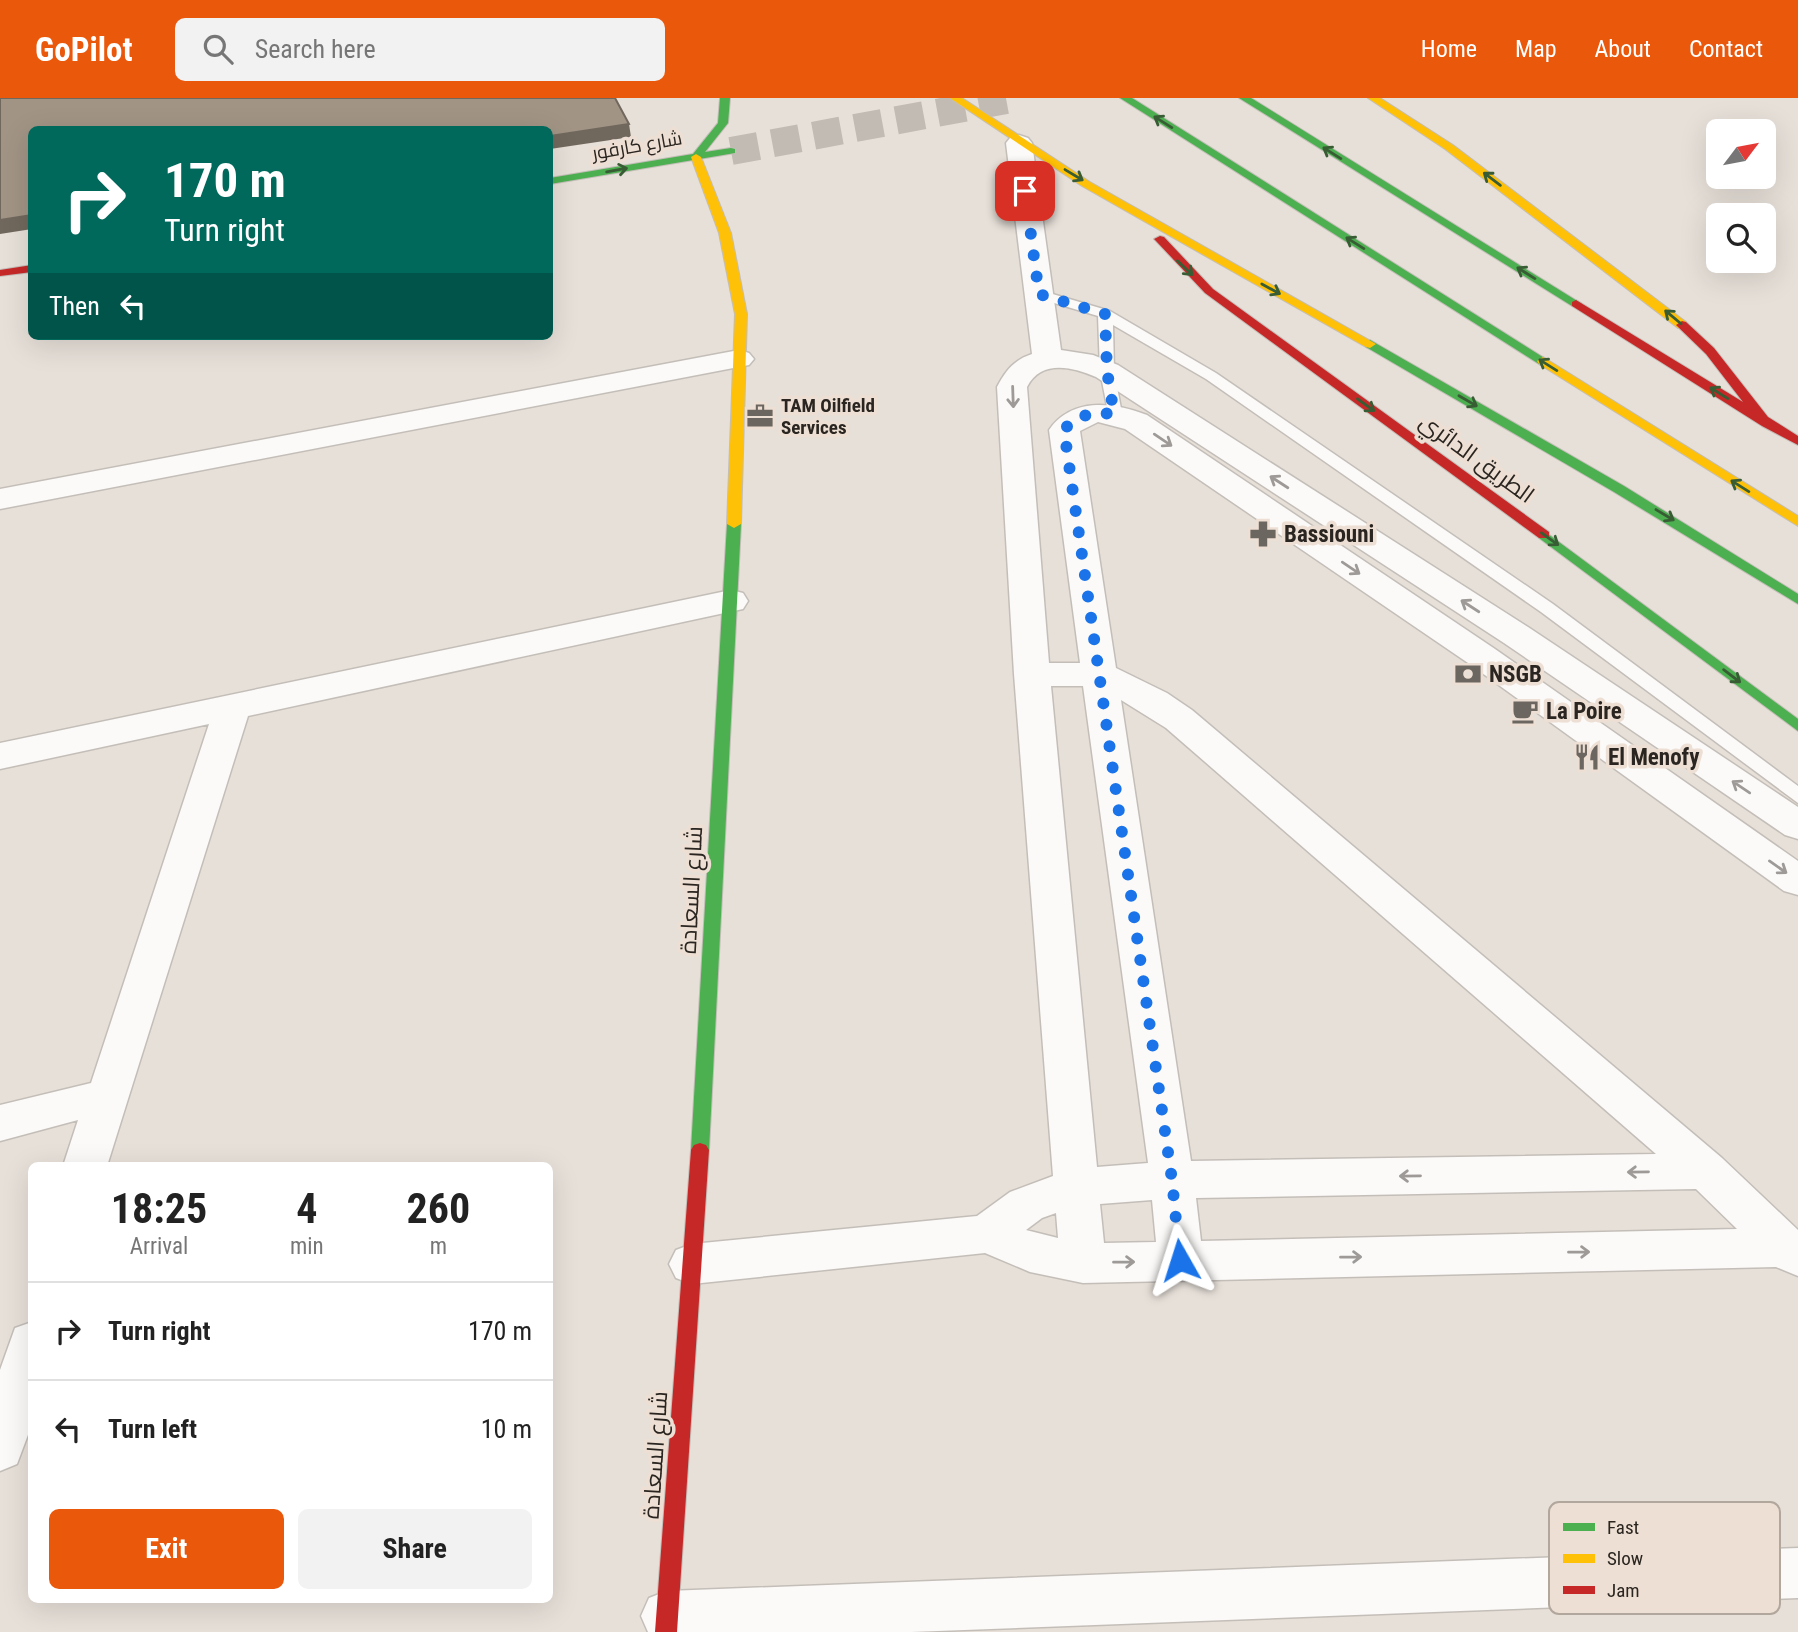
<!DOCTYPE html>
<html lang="en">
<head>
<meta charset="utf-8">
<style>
  :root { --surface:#fff; --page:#f2f2f2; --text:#222; --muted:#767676; --line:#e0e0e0; --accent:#ea580c }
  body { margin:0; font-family:"Roboto Condensed",Cairo,sans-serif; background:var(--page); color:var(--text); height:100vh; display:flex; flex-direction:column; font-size:26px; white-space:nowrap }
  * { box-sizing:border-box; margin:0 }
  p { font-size:23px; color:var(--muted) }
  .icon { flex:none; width:38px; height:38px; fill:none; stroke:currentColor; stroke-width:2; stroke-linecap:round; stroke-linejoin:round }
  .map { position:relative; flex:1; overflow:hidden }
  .sheet { position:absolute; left:28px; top:1064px; width:525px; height:441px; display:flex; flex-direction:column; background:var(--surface); border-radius:10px; box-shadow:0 7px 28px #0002 }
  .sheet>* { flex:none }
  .hud { position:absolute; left:28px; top:28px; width:525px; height:214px; border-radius:10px; box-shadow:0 7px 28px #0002; background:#00695c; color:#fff; overflow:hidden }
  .needle { width:46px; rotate:58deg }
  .fabs { position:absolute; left:1706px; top:21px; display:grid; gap:14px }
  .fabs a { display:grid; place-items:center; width:70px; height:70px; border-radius:10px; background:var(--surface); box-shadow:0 7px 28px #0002; font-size:35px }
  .pin { position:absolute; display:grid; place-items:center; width:60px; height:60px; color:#fff; margin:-30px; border-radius:14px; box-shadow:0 4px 10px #0006 }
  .me { position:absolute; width:77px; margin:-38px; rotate:354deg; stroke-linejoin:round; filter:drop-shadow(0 0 5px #0008) }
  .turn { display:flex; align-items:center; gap:24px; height:147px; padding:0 21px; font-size:32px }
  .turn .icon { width:91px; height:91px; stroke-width:2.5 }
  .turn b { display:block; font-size:49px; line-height:60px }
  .then { display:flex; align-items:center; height:66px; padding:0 21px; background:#0003; gap:14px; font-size:26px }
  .eta { display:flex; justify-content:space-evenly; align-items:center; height:119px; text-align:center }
  .eta b { font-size:42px; font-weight:700; line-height:49px }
  .primary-button { display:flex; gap:14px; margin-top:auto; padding:14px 21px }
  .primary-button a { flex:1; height:80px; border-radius:10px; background:var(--accent); color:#fff; font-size:28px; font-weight:700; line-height:80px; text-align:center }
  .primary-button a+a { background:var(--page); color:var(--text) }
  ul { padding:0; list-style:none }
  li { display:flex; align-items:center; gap:21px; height:98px; padding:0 21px; border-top:2px solid var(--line) }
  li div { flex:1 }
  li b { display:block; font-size:26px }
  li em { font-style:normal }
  header { display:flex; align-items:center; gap:42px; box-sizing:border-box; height:98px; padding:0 35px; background:var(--accent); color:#fff }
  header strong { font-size:33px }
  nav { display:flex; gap:38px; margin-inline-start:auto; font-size:24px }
  .search { width:490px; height:63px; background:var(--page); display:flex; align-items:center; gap:18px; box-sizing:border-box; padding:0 24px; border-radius:10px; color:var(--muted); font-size:26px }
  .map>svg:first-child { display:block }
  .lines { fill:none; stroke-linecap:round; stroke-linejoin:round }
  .secondary-tunnel { stroke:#c1bbb4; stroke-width:28; stroke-dasharray:28 14; stroke-linecap:butt }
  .lane-casing { stroke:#c4beb8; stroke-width:3 }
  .street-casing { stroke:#c4beb8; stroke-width:3 }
  .fast-casing { stroke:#c4beb8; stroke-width:2 }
  .slow-casing { stroke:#c4beb8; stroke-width:2 }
  .jam-casing { stroke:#c4beb8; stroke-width:2 }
  .lane { fill:#fbfaf9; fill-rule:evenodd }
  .street { fill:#fbfaf9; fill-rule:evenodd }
  .fast { fill:#4caf50; fill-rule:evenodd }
  .slow { fill:#ffc107; fill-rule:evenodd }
  .jam { fill:#c62828; fill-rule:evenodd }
  .shaded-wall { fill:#71685d }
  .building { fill:#a19485; stroke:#71685d; stroke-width:2 }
  .oneway { stroke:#385c33 }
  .oneway2 { stroke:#9d9a97 }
  .route { stroke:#1a73e8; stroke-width:12; stroke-dasharray:0 21.6 }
  .labels { text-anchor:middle; stroke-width:7; stroke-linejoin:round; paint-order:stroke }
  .far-street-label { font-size:19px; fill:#2a2520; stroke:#eddfd3 }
  .far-poi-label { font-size:19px; font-weight:bold; fill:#2a2520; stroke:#eddfd3; text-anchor:start }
  .street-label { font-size:23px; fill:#2a2520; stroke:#eddfd3 }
  .poi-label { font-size:23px; font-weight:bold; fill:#2a2520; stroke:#eddfd3; text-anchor:start }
  .key { fill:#eddfd3; stroke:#b2a79d; stroke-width:2 }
  .key-label { font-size:19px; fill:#2a2520 }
</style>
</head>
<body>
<header>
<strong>GoPilot</strong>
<div class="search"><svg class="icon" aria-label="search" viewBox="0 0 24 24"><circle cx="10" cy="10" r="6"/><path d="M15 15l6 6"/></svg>Search here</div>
<nav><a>Home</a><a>Map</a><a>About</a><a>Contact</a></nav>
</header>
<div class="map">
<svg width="1798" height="1534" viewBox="0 0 1798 1534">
  <rect width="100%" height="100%" fill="#e7e0d9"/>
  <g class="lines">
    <path class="secondary-tunnel" d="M731,53L1017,0"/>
    <g class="lane-casing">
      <path id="lane" d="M1039,192L1110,213L1216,275L1553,506L1798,688V705L1541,514L1206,281L1113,227L1114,273L1122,316L1114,321L1109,319L1100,273L1098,218L1034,199V193Z"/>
    </g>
    <g class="street-casing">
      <path id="street" d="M1019,37L1028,40L1032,45L1061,252L1093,257L1118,267L1528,529L1798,709V741L1785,737L1504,545L1096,279C1073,269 1041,261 1027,289L1049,565H1080L1049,332C1072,299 1113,304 1147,317L1495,551L1798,763V797L1784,793L1471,567L1125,331L1098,324L1080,333L1116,570L1167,595L1192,612L1722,1060L1798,1132V1178L1776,1169L1083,1185L1030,1174L985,1155L692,1186L676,1180L669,1166L676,1152L692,1146L977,1118L1010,1094L1053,1078L1014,576L997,289C1006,272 1014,262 1032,256L1006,45L1010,40ZM1051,588H1083L1148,1065L1097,1069ZM1121,602L1166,630L1656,1056L1191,1063ZM1696,1091L1737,1131L1201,1143L1196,1100ZM1152,1102L1156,1144L1104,1145L1100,1106ZM1056,1115L1058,1140L1026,1132L1042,1120Z
        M739,252L749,255L754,261L749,267L0,411V391Z
        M731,492L743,495L748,503L743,511L248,618L107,1068H63L78,1022L0,1043V1007L91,985L209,626L0,671V645Z
        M32,1224V1326L17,1366L0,1373V1272L15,1230Z
        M1798,1450V1500L911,1534H648L641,1518L649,1500L667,1493Z"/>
    </g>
    <g class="fast-casing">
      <path id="fast" d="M720,0H730L728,25L705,54L731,50L735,51V55L550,86V80L693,56L718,25Z
        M1120,0H1132L1549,263L1543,267L1539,266Z
        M1239,0H1251L1582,206L1580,208H1572Z
        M1370,242L1624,388L1798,496V506L1614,394L1366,249L1364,246Z
        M734,422L741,426L709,1052L706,1057L700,1059L694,1057L691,1052L727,426Z
        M1544,433L1798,621V633L1539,440V434Z"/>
    </g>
    <g class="slow-casing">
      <path id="slow" d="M950,0H962L1090,84L1376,246L1370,250L1366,249L1082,88Z
        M1368,0H1380L1453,47L1686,224V230H1678L1445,51Z
        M696,56L701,59L731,135L747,216L741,426L734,430L727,426L735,216L719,135L691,59Z
        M1543,259L1798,418V428L1539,266L1537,263Z"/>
    </g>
    <g class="jam-casing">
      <path id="jam" d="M1160,138L1164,139L1213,191L1549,434V440H1539L1205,195L1156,143L1154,141Z
        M32,167V174L0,178V172Z
        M1576,202L1743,304L1706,256L1676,227L1682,223L1686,224L1714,250L1768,319L1798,338V347L1762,328L1572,208V204Z
        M700,1045L706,1047L709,1052L677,1534H655L691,1052L694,1047Z"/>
    </g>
    <use href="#lane" class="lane"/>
    <use href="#street" class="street"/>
    <use href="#fast" class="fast"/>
    <use href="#slow" class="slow"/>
    <use href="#jam" class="jam"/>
  </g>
  <path class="shaded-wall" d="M629,26L631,39L550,51V38Z
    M32,117V131L0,136V122Z"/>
  <path class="building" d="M0,0H615L629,26L550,38V32H32V117L0,122Z"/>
  <defs><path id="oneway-shaft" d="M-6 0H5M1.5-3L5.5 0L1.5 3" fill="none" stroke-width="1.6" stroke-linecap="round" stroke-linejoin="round" transform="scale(1.75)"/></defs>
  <g class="oneway">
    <use href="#oneway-shaft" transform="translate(1163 24) rotate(-148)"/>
    <use href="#oneway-shaft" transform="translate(1332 55) rotate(-148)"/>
    <use href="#oneway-shaft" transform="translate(617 72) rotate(-10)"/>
    <use href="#oneway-shaft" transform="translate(1074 77) rotate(31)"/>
    <use href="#oneway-shaft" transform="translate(1492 81) rotate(-143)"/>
    <use href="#oneway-shaft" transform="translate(1355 145) rotate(-148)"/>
    <use href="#oneway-shaft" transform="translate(1185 170) rotate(44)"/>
    <use href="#oneway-shaft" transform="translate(1526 175) rotate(-148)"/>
    <use href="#oneway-shaft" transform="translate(1271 191) rotate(29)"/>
    <use href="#oneway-shaft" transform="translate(1673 219) rotate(-140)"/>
    <use href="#oneway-shaft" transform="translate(1548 267) rotate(-148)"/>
    <use href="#oneway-shaft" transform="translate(1719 295) rotate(-148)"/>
    <use href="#oneway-shaft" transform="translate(1468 303) rotate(30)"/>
    <use href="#oneway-shaft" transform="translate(1366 307) rotate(36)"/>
    <use href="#oneway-shaft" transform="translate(1740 388) rotate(-148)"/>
    <use href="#oneway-shaft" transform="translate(1665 417) rotate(31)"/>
    <use href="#oneway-shaft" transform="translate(1550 441) rotate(36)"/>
    <use href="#oneway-shaft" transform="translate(1732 578) rotate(37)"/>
  </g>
  <g class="oneway2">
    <use href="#oneway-shaft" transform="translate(1013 299) rotate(88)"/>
    <use href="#oneway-shaft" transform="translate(1163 342) rotate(34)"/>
    <use href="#oneway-shaft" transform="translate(1279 384) rotate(-147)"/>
    <use href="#oneway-shaft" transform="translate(1351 470) rotate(34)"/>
    <use href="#oneway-shaft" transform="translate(1470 508) rotate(-147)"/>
    <use href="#oneway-shaft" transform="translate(1741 689) rotate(-146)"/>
    <use href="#oneway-shaft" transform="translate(1778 769) rotate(35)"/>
    <use href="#oneway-shaft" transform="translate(1638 1074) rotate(179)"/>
    <use href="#oneway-shaft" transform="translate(1410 1078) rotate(179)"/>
    <use href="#oneway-shaft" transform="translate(1579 1154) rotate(-1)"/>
    <use href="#oneway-shaft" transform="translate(1351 1159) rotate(-1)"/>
    <use href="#oneway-shaft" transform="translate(1124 1164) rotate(-1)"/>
  </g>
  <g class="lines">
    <path class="route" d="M1025,93L1039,196L1105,216L1107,273L1114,316C1095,314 1076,316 1064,332L1172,1082L1180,1162"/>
  </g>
  <defs>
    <g id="office-bare" transform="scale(2.1)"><path d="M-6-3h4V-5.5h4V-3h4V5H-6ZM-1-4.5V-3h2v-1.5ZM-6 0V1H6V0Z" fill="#6c6661" stroke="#eddfd3" stroke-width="2.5" paint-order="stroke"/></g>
    <g id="pharmacy-bare" transform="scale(2.1)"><path d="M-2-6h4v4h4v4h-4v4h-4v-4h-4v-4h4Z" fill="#6c6661" stroke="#eddfd3" stroke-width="2.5" paint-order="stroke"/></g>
    <g id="bank-bare" transform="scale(2.1)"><path d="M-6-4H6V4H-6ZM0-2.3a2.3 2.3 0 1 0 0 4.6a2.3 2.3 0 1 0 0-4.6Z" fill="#6c6661" stroke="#eddfd3" stroke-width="2.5" paint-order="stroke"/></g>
    <g id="cafe-bare" transform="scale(2.1)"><path d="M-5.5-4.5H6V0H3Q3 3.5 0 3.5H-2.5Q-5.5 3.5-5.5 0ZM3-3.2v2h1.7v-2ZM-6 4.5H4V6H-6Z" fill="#6c6661" stroke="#eddfd3" stroke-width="2.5" paint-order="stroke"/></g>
    <g id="restaurant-bare" transform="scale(2.1)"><path d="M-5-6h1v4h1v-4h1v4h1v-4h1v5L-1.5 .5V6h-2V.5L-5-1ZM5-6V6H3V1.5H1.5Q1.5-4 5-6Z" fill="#6c6661" stroke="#eddfd3" stroke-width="2.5" paint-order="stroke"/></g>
  </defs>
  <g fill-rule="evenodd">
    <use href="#office-bare" x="760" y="318"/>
    <use href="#pharmacy-bare" x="1263" y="436"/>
    <use href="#bank-bare" x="1468" y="576"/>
    <use href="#cafe-bare" x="1525" y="613"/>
    <use href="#restaurant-bare" x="1587" y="659"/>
  </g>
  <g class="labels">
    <g class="far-street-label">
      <text transform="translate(637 47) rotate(-10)" y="7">شارع كارفور</text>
    </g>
    <g class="far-poi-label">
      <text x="781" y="314">TAM Oilfield<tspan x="781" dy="22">Services</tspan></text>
    </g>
    <g class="street-label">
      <text transform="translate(1477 360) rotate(36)" y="8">الطريق الدائري</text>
      <text transform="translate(691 792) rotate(-87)" y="8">شارع السعادة</text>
      <text transform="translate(655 1357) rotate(-86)" y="8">شارع السعادة</text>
    </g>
    <g class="poi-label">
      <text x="1284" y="444">Bassiouni</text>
      <text x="1489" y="584">NSGB</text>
      <text x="1546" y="621">La Poire</text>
      <text x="1608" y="667">El Menofy</text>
    </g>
  </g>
  <rect x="1549" y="1404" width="231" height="112" rx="10" class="key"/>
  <rect x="1563" y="1425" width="32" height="8" fill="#4caf50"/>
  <rect x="1563" y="1456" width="32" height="9" fill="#ffc107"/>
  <rect x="1563" y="1488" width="32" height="8" fill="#c62828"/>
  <g class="key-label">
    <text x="1607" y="1436">Fast</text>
    <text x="1607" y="1467">Slow</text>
    <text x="1607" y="1499">Jam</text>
  </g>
</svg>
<div class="fabs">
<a><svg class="needle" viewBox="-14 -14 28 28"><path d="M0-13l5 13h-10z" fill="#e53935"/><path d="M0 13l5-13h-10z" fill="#767676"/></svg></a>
<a><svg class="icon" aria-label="search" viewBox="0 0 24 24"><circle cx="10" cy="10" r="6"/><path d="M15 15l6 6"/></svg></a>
</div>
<div class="pin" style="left:1025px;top:93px;background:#d93025"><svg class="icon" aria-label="arrive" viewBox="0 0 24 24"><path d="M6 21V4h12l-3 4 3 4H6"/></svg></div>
<svg class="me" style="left:1180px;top:1162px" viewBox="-20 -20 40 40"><path d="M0-17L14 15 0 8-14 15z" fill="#1a73e8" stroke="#fff" stroke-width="4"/></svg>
<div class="hud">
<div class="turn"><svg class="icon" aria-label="right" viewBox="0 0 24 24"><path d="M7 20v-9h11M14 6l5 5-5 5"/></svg><div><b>170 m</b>Turn right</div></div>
<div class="then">Then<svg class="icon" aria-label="left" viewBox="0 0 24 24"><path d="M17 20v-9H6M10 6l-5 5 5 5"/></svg></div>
</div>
<section class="sheet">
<div class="eta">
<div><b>18:25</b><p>Arrival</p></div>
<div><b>4</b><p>min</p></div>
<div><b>260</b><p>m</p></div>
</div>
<ul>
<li><svg class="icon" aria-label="right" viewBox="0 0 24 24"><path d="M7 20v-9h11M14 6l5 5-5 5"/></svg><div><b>Turn right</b></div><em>170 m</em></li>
<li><svg class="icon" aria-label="left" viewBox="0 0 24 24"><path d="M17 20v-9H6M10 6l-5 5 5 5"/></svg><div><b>Turn left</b></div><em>10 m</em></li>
</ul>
<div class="primary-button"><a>Exit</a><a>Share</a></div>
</section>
</div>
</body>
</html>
